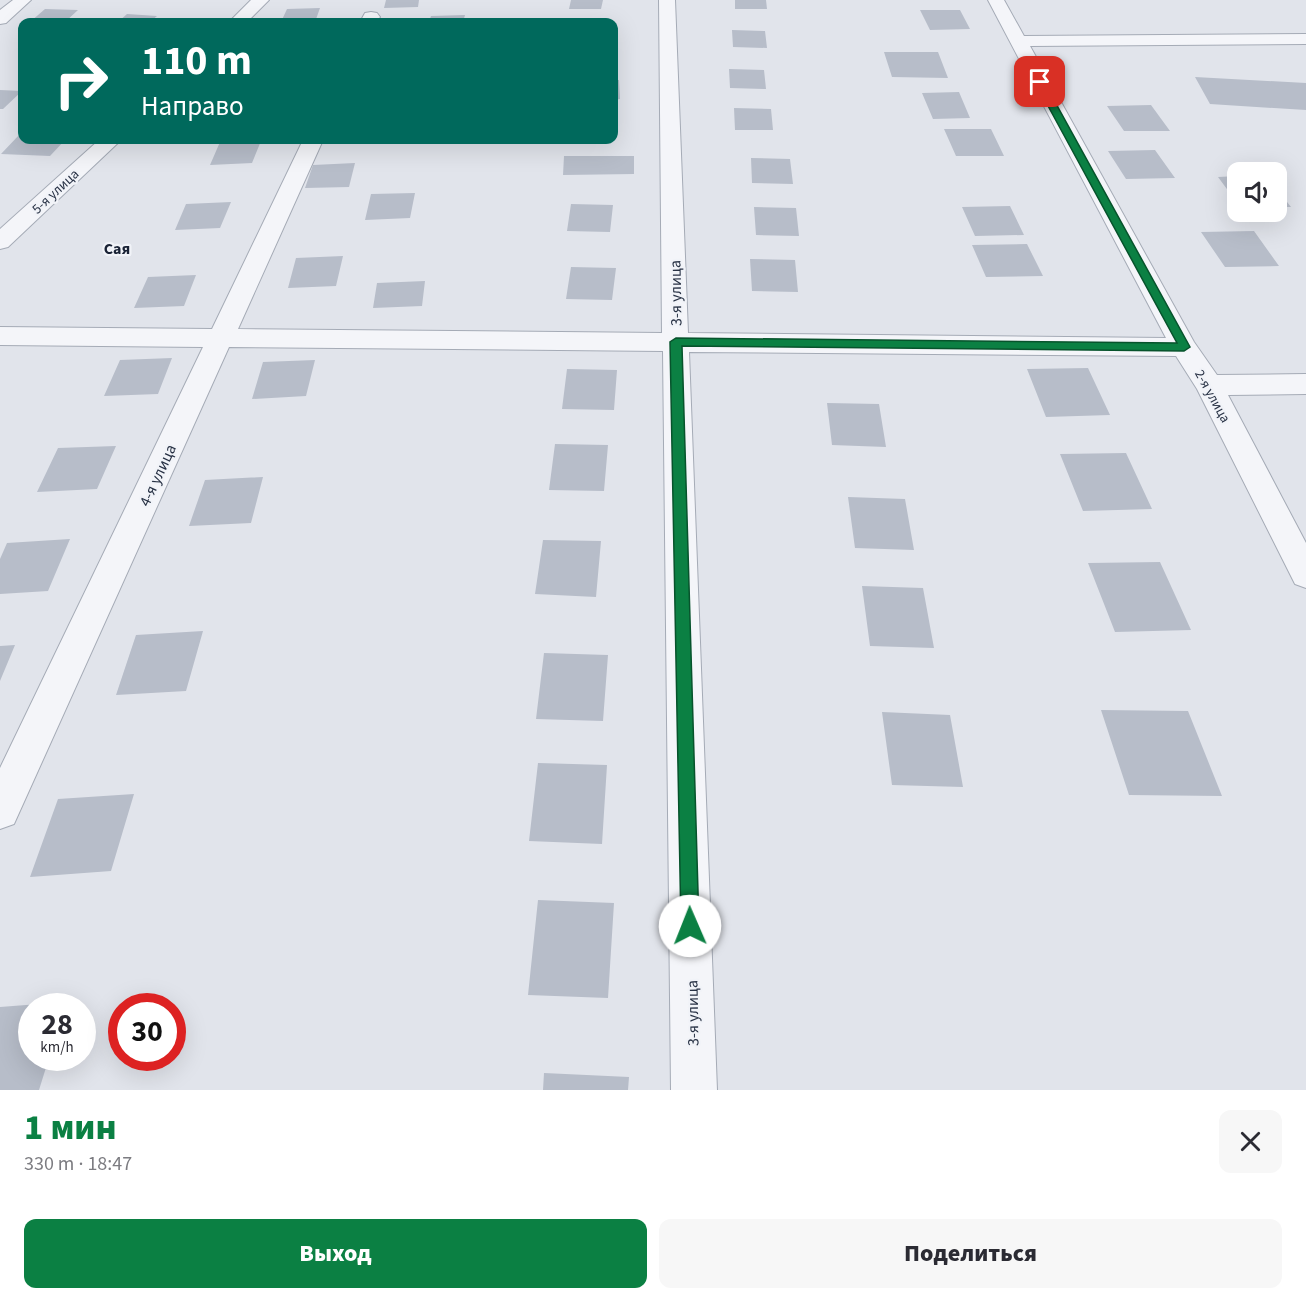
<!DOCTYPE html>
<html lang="ru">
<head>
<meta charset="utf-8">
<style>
  :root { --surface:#fff; --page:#f7f7f7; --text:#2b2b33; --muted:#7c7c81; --accent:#0b8043 }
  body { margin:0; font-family:"Source Sans 3",sans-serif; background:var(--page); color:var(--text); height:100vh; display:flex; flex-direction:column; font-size:22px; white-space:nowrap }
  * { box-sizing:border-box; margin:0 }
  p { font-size:20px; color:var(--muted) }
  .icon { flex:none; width:33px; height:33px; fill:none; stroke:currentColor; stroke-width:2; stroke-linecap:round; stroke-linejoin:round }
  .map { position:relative; height:1090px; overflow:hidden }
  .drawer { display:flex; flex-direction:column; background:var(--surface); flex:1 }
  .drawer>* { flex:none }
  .hud { position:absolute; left:18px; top:18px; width:600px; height:126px; border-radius:12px; box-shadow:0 6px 24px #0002; background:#00695c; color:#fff; overflow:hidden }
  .fabs { position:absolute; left:1227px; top:162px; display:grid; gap:12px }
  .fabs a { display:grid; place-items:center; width:60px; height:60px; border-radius:12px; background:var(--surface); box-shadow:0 6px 24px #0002; font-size:30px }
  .speed { position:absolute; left:18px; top:993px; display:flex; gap:12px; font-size:30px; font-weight:700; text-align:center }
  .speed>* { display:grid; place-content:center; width:78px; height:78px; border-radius:50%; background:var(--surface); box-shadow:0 6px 24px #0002; line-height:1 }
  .speed small { font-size:15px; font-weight:400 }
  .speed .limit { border:9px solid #d22; background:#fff; color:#111 }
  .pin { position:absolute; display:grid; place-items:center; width:51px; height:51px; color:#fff; margin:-26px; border-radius:12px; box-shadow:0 3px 9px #0006 }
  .me { position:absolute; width:66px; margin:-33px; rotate:359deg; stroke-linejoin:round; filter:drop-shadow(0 0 4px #0008) }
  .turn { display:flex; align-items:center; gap:21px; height:126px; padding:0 24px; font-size:27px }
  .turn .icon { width:78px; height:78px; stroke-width:2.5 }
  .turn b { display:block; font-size:42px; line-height:51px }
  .round { display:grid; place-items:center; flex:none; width:63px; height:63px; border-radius:12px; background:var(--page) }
  .summary { display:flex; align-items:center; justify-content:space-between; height:102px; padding:0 24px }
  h1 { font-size:36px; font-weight:800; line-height:45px; color:var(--accent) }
  .action { display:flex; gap:12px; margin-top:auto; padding:12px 24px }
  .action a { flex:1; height:69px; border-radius:12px; background:var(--accent); color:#fff; font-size:24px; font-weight:800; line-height:69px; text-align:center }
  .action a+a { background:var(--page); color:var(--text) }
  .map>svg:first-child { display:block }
  .building { fill:#b7bdc9 }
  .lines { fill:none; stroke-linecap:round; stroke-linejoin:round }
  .street-casing { stroke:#a5abb6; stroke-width:2 }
  .street { fill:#f4f5f9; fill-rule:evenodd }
  .route { fill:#0b8043; stroke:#07532c; stroke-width:1.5 }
  .labels { text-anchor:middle; stroke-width:4.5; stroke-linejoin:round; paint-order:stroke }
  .far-street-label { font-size:14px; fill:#273144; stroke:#f1f3f8 }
  .far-quarter-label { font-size:16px; font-weight:bold; fill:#192235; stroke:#f1f3f8 }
  .street-label { font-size:16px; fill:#273144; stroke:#f1f3f8 }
</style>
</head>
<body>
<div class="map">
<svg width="1306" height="1090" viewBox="0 0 1306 1090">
  <rect width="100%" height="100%" fill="#e1e4eb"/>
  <path class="building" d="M386,0H419L418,7L384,8Z
    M571,0H603L601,9H569Z
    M735,0H766L767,9H735Z
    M320,8L315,22H281L287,9Z
    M45,9L78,10L65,22H30Z
    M920,10H960L970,29L930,30Z
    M127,14L157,16L150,22H118Z
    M465,15L463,22H429L431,16Z
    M732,30L765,31L767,48L733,47Z
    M884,52H938L948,78L892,77Z
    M729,69L764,70L766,89L730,88Z
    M1195,77L1306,83V110L1210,104Z
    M614,80H619L620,99L614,100Z
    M0,90L22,91L3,109H0Z
    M959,92L970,118L933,119L922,93Z
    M1151,105L1170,131H1124L1107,106Z
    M734,108L771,109L773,130H735Z
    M944,129H991L1004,156H956Z
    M19,135H22V140H65L50,156L1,154Z
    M261,141L252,163L210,165L220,142Z
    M1155,150L1175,178L1126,179L1108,151Z
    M564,156H634V174L563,175Z
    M751,158L790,159L793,184L752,183Z
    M355,163L349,187L305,188L313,165Z
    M1238,176V204L1218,177Z
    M1276,188L1291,207H1276Z
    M415,193L410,218L365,220L371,194Z
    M231,202L220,228L175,230L186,204Z
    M571,204L613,205L610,232L567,231Z
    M1010,206L1024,235L975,236L962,207Z
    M754,207L796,208L799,236L756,235Z
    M1254,231L1279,266L1225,267L1201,232Z
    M1027,244L1043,276L986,277L972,245Z
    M343,256L336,286L288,288L296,258Z
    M750,259L795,260L798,292L752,291Z
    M571,267L616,268L612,300L566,299Z
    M196,275L184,306L134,308L148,277Z
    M425,281L422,306L373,308L377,283Z
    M172,358L158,394L104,396L120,360Z
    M315,360L306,396L252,399L263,362Z
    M1088,368L1110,415L1046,417L1027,369Z
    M567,369L617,370L614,410L562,409Z
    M827,403L879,404L886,447L832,445Z
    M555,444L608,445L604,491L549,490Z
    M116,446L97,489L37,492L58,448Z
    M1126,453L1152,509L1083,511L1060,454Z
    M263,477L251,523L189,526L205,480Z
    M848,497L905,499L914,550L855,548Z
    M70,539L48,591L0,594V559L7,543Z
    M543,540L601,541L596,597L535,594Z
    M1160,562L1191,630L1115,632L1088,563Z
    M862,586L923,588L934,648L870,646Z
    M203,631L186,691L116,695L136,635Z
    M15,645L0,681V646Z
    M544,653L608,655L603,721L536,719Z
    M1101,710L1188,711L1222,796L1129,795Z
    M882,712L950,715L963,787L892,785Z
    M538,763L607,765L602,844L529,841Z
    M134,794L111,871L30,877L58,799Z
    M538,900L614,903L608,998L528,995Z
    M65,1002L64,1006H32V1058H49L39,1090H0V1007Z
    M544,1073L629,1077L628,1090H543Z"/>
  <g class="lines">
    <g class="street-casing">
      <path id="street" d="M13,0H31L6,23L0,24V10Z
        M251,0H269L247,22H229Z
        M659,0H675L688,333L1166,338L988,0H1004L1024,36L1306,34V44L1030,46L1194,342L1217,375L1306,374V394L1228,395L1306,543V588L1295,584L1197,389L1176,356L689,352L717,1090H671L663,351L229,347L14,824L0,829V768L203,347L0,345V327L212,329L303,140H323L238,329L662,333Z
        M371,12L377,13L380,17L376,22H360L365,13Z
        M99,140H121L8,247L0,249V229Z"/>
    </g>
    <use href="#street" class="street"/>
  </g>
  <path class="route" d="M1037,80L1044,82L1190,347L1184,351L682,346L699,926L696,933L690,935L684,933L681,926L670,342L676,338L1177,343L1035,82Z"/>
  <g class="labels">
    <g class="far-street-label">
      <text transform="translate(55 191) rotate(-43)" y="5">5-я улица</text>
      <text transform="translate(1213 396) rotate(61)" y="5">2-я улица</text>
    </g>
    <g class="far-quarter-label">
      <text x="117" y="254">Сая</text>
    </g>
    <g class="street-label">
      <text transform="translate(675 293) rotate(-91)" y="6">3-я улица</text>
      <text transform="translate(157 475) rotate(-65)" y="6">4-я улица</text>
      <text transform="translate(692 1013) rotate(-91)" y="6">3-я улица</text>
    </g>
  </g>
</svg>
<div class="fabs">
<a><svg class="icon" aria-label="sound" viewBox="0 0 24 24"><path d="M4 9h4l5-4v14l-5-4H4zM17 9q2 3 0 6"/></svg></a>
</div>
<div class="speed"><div>28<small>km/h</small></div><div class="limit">30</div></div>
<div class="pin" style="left:1040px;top:82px;background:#d93025"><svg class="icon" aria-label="arrive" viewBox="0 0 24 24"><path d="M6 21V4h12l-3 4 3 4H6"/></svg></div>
<svg class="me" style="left:690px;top:926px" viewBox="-20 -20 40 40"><circle r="19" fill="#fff"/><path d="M0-13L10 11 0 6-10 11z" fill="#0b8043"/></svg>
<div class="hud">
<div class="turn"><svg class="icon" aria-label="right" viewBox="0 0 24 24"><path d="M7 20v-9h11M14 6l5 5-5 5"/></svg><div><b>110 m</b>Направо</div></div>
</div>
</div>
<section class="drawer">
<div class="summary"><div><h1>1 мин</h1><p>330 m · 18:47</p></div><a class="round"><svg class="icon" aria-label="close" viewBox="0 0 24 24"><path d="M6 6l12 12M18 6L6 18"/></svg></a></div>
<div class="action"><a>Выход</a><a>Поделиться</a></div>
</section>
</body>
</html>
